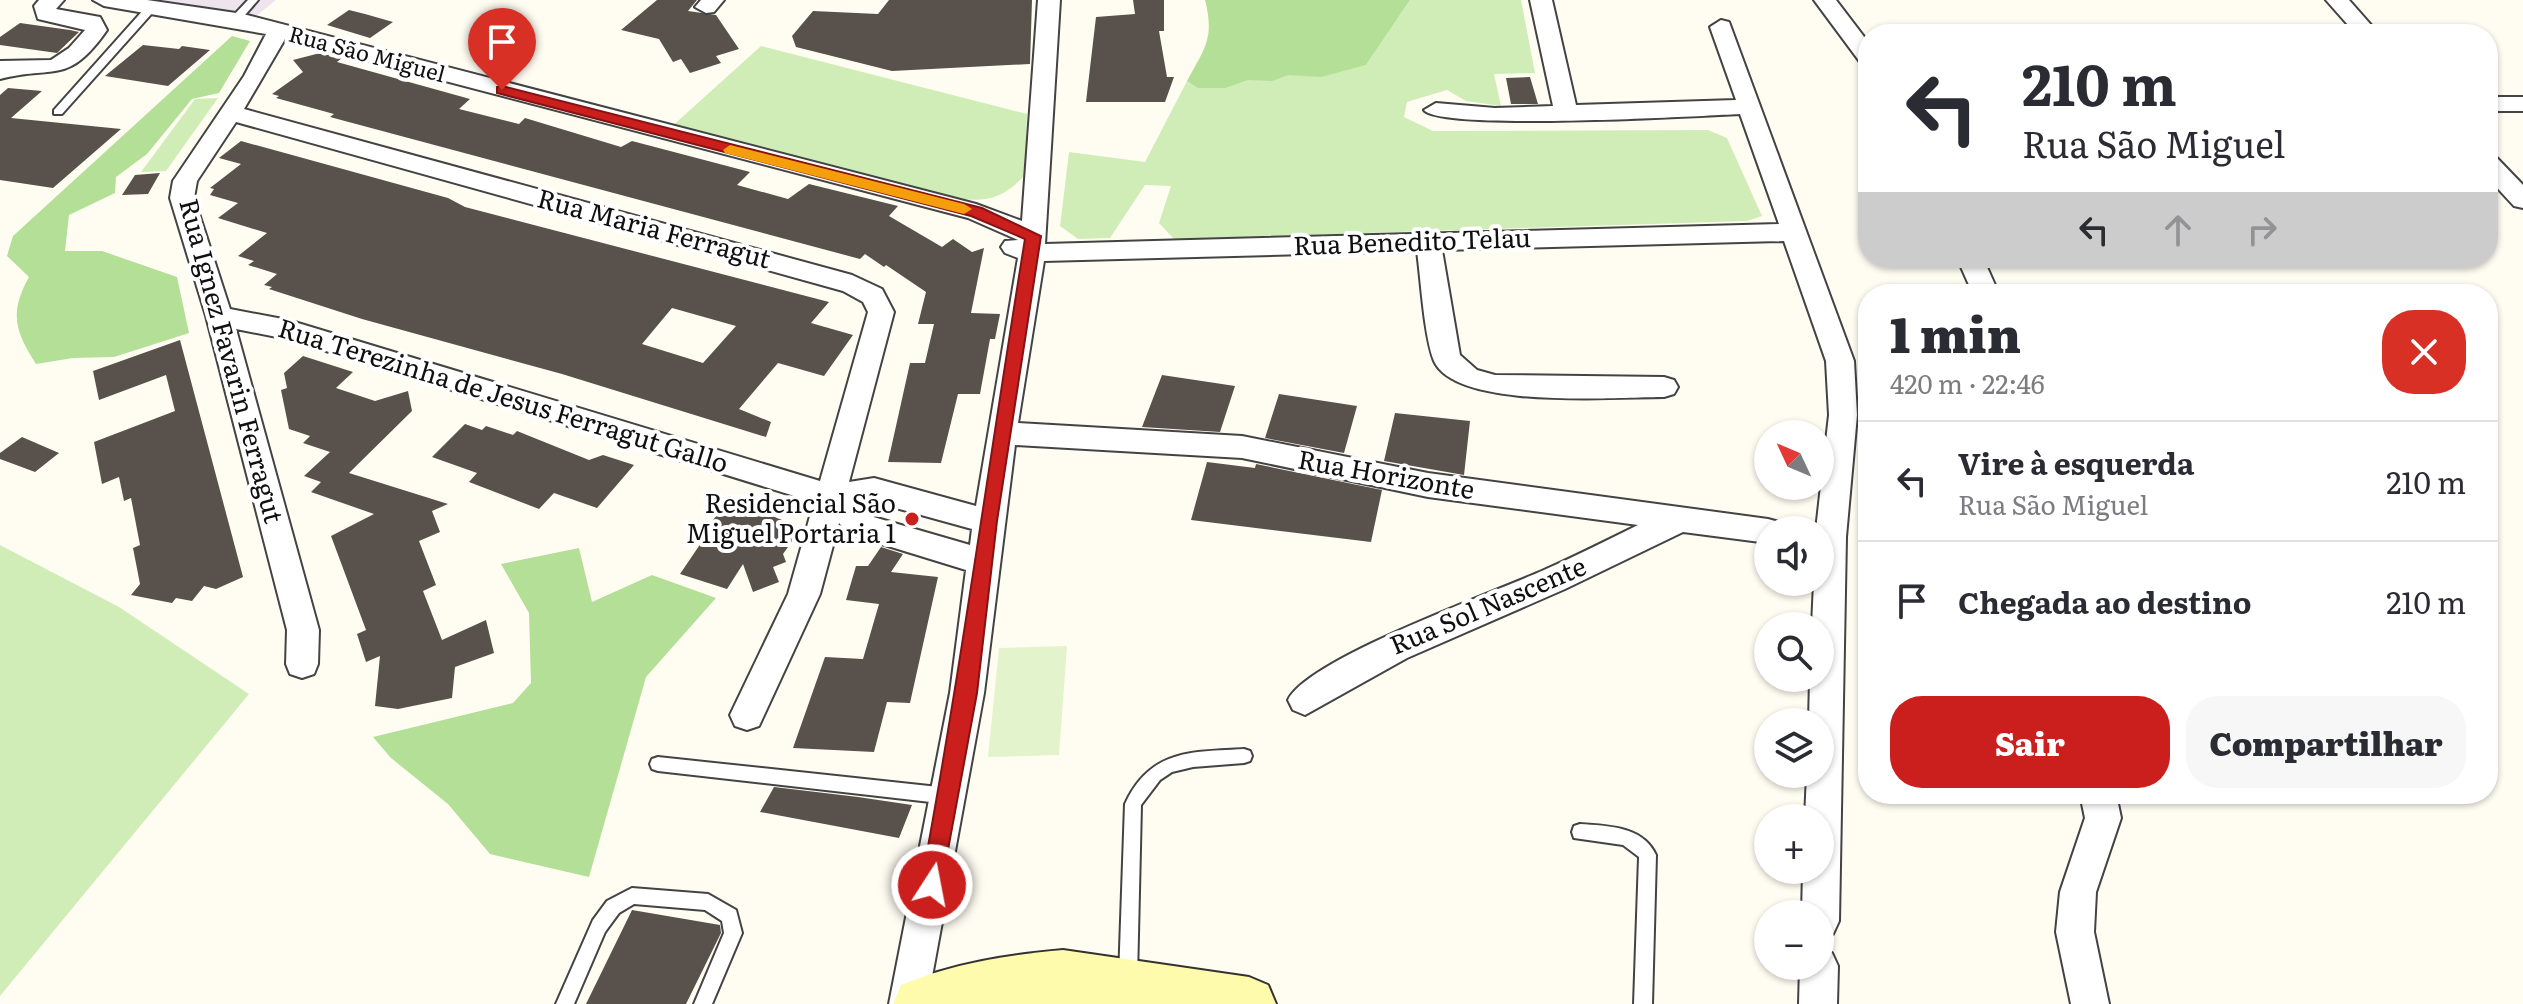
<!DOCTYPE html>
<html lang="pt">
<head>
<meta charset="utf-8">
<style>
  :root { --surface:#fff; --page:#f7f7f7; --text:#2b2b33; --muted:#7c7c81; --line:#e1e1e2; --accent:#ca1f1d }
  body { margin:0; font-family:Literata,serif; background:var(--page); color:var(--text); height:100vh; display:flex; flex-direction:column; font-size:30px; white-space:nowrap }
  * { box-sizing:border-box; margin:0 }
  p { font-size:26px; color:var(--muted) }
  .icon { flex:none; width:44px; height:44px; fill:none; stroke:currentColor; stroke-width:2; stroke-linecap:round; stroke-linejoin:round }
  .map { position:relative; flex:1; overflow:hidden }
  .panel { position:absolute; left:1858px; top:284px; width:640px; height:520px; display:flex; flex-direction:column; background:var(--surface); border-radius:32px; box-shadow:0 2px 6px #0004 }
  .panel>* { flex:none }
  .banner { position:absolute; left:1858px; top:24px; width:640px; height:244px; border-radius:32px; box-shadow:0 2px 6px #0004; background:#fff; color:var(--text); overflow:hidden }
  .needle { width:52px; rotate:314deg }
  .tools { position:absolute; left:1754px; top:420px; display:grid; gap:16px }
  .tools a { display:grid; place-items:center; width:80px; height:80px; border-radius:50%; background:var(--surface); box-shadow:0 2px 6px #0004; font-size:40px }
  .pin { position:absolute; display:grid; place-items:center; width:68px; height:68px; color:#fff; margin:-82px -34px; border-radius:50% 50% 50% 0; rotate:-45deg; box-shadow:0 0 8px #0007 }
  .pin .icon { rotate:45deg }
  .me { position:absolute; width:88px; margin:-44px; rotate:11deg; stroke-linejoin:round; filter:drop-shadow(0 0 6px #0008) }
  .turn { display:flex; align-items:center; gap:28px; height:168px; padding:0 32px; font-size:36px }
  .turn .icon { width:104px; height:104px; stroke-width:2.5 }
  .turn b { display:block; font-size:56px; line-height:68px }
  .lanes { display:flex; align-items:center; height:76px; padding:0 32px; background:#0003; justify-content:center; gap:40px; direction:ltr }
  .lanes .off { opacity:.35 }
  .round { display:grid; place-items:center; flex:none; width:84px; height:84px; border-radius:32px; background:var(--page) }
  .overview { display:flex; align-items:center; justify-content:space-between; height:136px; padding:0 32px }
  h1 { font-size:48px; font-weight:800; line-height:60px }
  .cta { display:flex; gap:16px; margin-top:auto; padding:16px 32px }
  .cta a { flex:1; height:92px; border-radius:32px; background:var(--accent); color:#fff; font-size:32px; font-weight:800; line-height:92px; text-align:center }
  .cta a+a { background:var(--page); color:var(--text) }
  ul { padding:0; list-style:none }
  li { display:flex; align-items:center; gap:24px; height:120px; padding:0 32px; border-top:2px solid var(--line) }
  li div { flex:1 }
  li b { display:block; font-size:30px }
  li em { font-style:normal }
  .map>svg:first-child { display:block }
  .industrial { fill:#eee4ee }
  .green { fill:#d0edb8 }
  .forest { fill:#b3df96 }
  .pitch { fill:#e3f3cb }
  .building { fill:#59514b; fill-rule:evenodd }
  .lines { fill:none; stroke-linecap:round; stroke-linejoin:round }
  .service-casing { stroke:#434343; stroke-width:4 }
  .minor-casing { stroke:#434343; stroke-width:4 }
  .secondary-casing { stroke:#323232; stroke-width:4 }
  .service { fill:#fff; fill-rule:evenodd }
  .minor { fill:#fff; fill-rule:evenodd }
  .secondary { fill:#fffbad; fill-rule:evenodd }
  .route { fill:#ca1f1d; stroke:#831413; stroke-width:2 }
  .slow { fill:#f59e0b }
  .poi-dot { fill:#ca1f1d; stroke:#fff; stroke-width:3 }
  .labels { text-anchor:middle; stroke-width:8; stroke-linejoin:round; paint-order:stroke }
  .far-street-label { font-size:22px; fill:#101010; stroke:#fff }
  .street-label { font-size:26px; fill:#101010; stroke:#fff }
  .poi-label { font-size:26px; fill:#101010; stroke:#fff; text-anchor:end }
</style>
</head>
<body>
<div class="map">
<svg width="2523" height="1004" viewBox="0 0 2523 1004">
  <rect width="100%" height="100%" fill="#fffdf2"/>
  <path class="industrial" d="M156,0H276L255,17Z"/>
  <path class="green" d="M1410,0H1521L1535,73L1494,74L1501,106L1466,101L1447,90L1407,102L1404,117L1433,131L1708,130L1727,138L1762,216L1747,221L1174,239L1159,223L1171,186L1145,185L1110,238L1078,239L1060,226L1069,152L1145,162L1187,81L1366,65Z
    M761,46L1027,114L1025,175C1005,196 991,202 962,199L669,129Z
    M218,98L166,171L141,172L195,99Z
    M0,545L119,607L249,694L0,996Z"/>
  <path class="forest" d="M1205,0H1410L1366,65L1321,77L1288,75L1272,81L1248,80L1225,88H1198L1187,81C1204,49 1215,39 1205,0Z
    M232,36L250,41L219,93L192,99L147,154L116,177L115,193L69,215L65,251H102L177,277L189,333L114,357L73,358L36,364C15,331 9,313 29,277L7,256L13,236Z
    M579,548L592,602L652,575L716,598L646,677L589,877L490,854L448,804L391,758L373,737L513,703L531,683L529,613L501,564Z"/>
  <path class="pitch" d="M1067,646L1059,755L988,757L999,648Z"/>
  <path class="building" d="M657,0H697L688,11L716,15L739,49L716,56L721,63L690,73L681,59L673,62L659,39L621,30Z
    M889,0H1032L1030,64L892,71L796,47L792,36L813,11L878,14Z
    M1133,0H1164V31H1159L1167,77H1174L1165,102H1086L1096,17L1135,14Z
    M349,10L365,14L393,22L370,38L327,25Z
    M20,23L70,30L79,32L57,53L0,45V37Z
    M143,45L179,49L182,46L210,50L168,86L105,76Z
    M324,52L343,57L337,62L470,99L459,109L519,124L525,118L621,147L632,141L750,172L737,185L788,199L809,184L898,206L889,216L942,247L953,239L972,252L984,248L971,313L1000,314L995,339H990L980,394H958L941,463L888,462L910,363H925L934,324H918L926,292L886,265L884,267L865,254L860,259L330,117L334,114L276,98L279,96L272,94L303,72L293,60Z
    M1530,77L1538,104H1511L1506,78Z
    M8,88L42,91L11,118L121,129L53,188L0,180V95Z
    M241,141L448,198L465,207L829,302L811,323L853,335L824,376L778,363L739,409L771,422L766,437L562,374L362,319L269,289L272,287L264,285L277,274L248,265L254,261L238,256L267,233L218,218L238,203L210,195L214,189L210,188L241,164L219,158ZM672,308L736,326L703,363L642,344Z
    M160,173L148,194L122,195L135,175Z
    M180,340L243,577L216,589L204,586L192,601L176,598L172,603L131,595L140,584L133,548L140,545L131,498L124,501L119,477L102,484L94,442L175,411L166,375L99,400L93,371Z
    M303,356L353,372L336,388L375,401L408,391L412,411L349,473L448,504L432,511L440,532L419,541L436,585L423,591L442,640L486,620L494,653L455,667L452,698L398,709L375,706L380,656L366,662L357,634L366,630L331,536L374,514L311,492L321,482L304,476L330,452L303,443L310,436L289,429L281,390L287,388L284,373Z
    M1162,375L1235,386L1220,432L1142,427Z
    M1279,394L1357,406L1344,453L1265,438Z
    M1395,413L1470,421L1464,475L1384,461Z
    M465,424L482,430L486,426L513,435L517,431L589,460L603,455L634,465L597,508L554,493L539,509L469,482L477,473L432,457Z
    M22,437L59,453L35,472L0,459V453Z
    M1207,462L1255,468L1256,464L1382,490L1371,542L1191,520Z
    M730,499L792,524L786,533L796,536L783,554L786,562L773,567L779,582L753,592L743,564L727,589L680,574L701,543L696,541Z
    M881,547L903,554L891,572L938,577L910,703L887,702L874,752L793,748L825,657L863,659L879,604L846,600L856,566H868Z
    M774,787L858,797L912,805L899,838L760,812Z
    M632,910L720,925L721,933L686,1004H586Z"/>
  <g class="lines">
    <g class="service-casing">
      <path id="service" d="M248,0H258L239,22H231V18Z
        M150,6L154,7V11L62,114H54V110L146,7Z
        M1244,749L1250,751L1252,756L1250,761L1244,763L1193,767L1172,772L1160,780L1141,805L1137,978L1134,984L1128,987L1122,984L1119,978L1125,804C1150,749 1192,752 1244,749Z
        M658,757L948,788L954,791L956,796L954,801L948,804L658,771L652,769L650,764L652,759Z
        M1580,824C1608,826 1643,826 1656,855L1652,1004H1634L1639,857L1623,845L1574,838L1572,832L1574,826Z
        M632,888L708,894L736,910L742,933L712,1004H694L724,933L722,921L705,910L634,904L619,913L605,932L574,1004H556L593,920L607,901Z"/>
    </g>
    <g class="minor-casing">
      <path id="minor" d="M39,0H64L56,9L100,17L107,30C68,86 54,65 0,79V61L51,60L69,48L85,30L38,19L34,6Z
        M93,0H147L243,14L976,204L1022,221L1038,0H1060L1045,244L1779,224L1740,114C1700,116 1439,131 1424,110L1436,103L1495,108L1553,106L1530,0H1552L1576,105L1736,100L1710,27L1721,20L1729,22L1854,361L1857,415L1846,537L1839,921L1833,934L1820,939V914H1802L1803,870H1820V818H1805L1807,774H1820V722H1809L1810,678H1820V626H1812L1814,582H1820V530H1816L1829,415L1826,361L1784,241L1442,250L1460,355L1477,370L1495,375L1664,377L1674,380L1678,387L1674,394L1664,397C1615,397 1456,410 1434,361C1424,336 1421,280 1417,251L1044,261L1018,423L1242,436L1428,473L1768,519L1779,522L1783,530H1768V543L1683,532L1565,589L1407,658L1305,715L1293,710L1288,700C1307,659 1495,592 1544,570C1576,556 1607,540 1638,525L1428,497L1242,458L1015,445L984,693L927,1004H889L950,693L966,570L849,534L839,523L820,594L759,726L747,730L735,726L730,715L788,594L814,502L287,339L236,329L319,630L318,664L314,674L302,678L290,674L286,664L287,630L206,316L170,198L173,181L244,76L266,34L104,6ZM285,39L968,218L1018,240L1005,241L1001,247L1005,253L1018,258L976,506L874,478L849,482L894,312L882,289L852,275L244,109ZM236,122L843,291L863,302L868,312L820,481L288,320L230,309L194,198L197,181ZM874,502L972,529L970,545L870,516L858,504Z
        M701,0H724L714,12L706,13L695,7Z
        M1814,0H1836L1868,42V64L1860,62Z
        M2326,0H2349L2379,34H2356Z
        M2488,97H2523V111H2488Z
        M2488,155L2497,158L2523,185V208L2514,206L2488,178Z
        M1957,258H1983L1999,294H1973Z
        M2080,794H2116L2121,818L2096,892L2094,932L2109,1004H2071L2056,932L2060,892L2085,818Z
        M1820,947L1832,953L1838,966L1837,1004H1799L1800,966H1820Z"/>
    </g>
    <g class="secondary-casing">
      <path id="secondary" d="M1063,950L1249,977L1268,985L1276,1004H893L901,985C954,963 1007,955 1063,950Z"/>
    </g>
    <use href="#service" class="service"/>
    <use href="#minor" class="minor"/>
    <use href="#secondary" class="secondary"/>
  </g>
  <path class="route" d="M502,86L982,208L1041,236L997,521L977,693L940,893L932,896L924,893L921,885C961,670 990,454 1025,239L971,216L497,93V87Z"/>
  <path class="slow" d="M730,145L964,204L972,209L964,214L725,153L723,150Z"/>
  <circle class="poi-dot" cx="912" cy="519" r="8"/>
  <g class="labels">
    <g class="far-street-label">
      <text transform="translate(367 54) rotate(15)" y="8">Rua São Miguel</text>
    </g>
    <g class="street-label">
      <text transform="translate(654 229) rotate(15)" y="9">Rua Maria Ferragut</text>
      <text transform="translate(1412 242) rotate(-2)" y="9">Rua Benedito Telau</text>
      <text transform="translate(231 361) rotate(75)" y="9">Rua Ignez Favarin Ferragut</text>
      <text transform="translate(503 396) rotate(17)" y="9">Rua Terezinha de Jesus Ferragut Gallo</text>
      <text transform="translate(1386 475) rotate(10)" y="9">Rua Horizonte</text>
      <text transform="translate(1488 606) rotate(-23)" y="9">Rua Sol Nascente</text>
    </g>
    <g class="poi-label">
      <text x="896" y="513">Residencial São<tspan x="896" dy="30">Miguel Portaria 1</tspan></text>
    </g>
  </g>
</svg>
<div class="tools">
<a><svg class="needle" viewBox="-14 -14 28 28"><path d="M0-13l5 13h-10z" fill="#e53935"/><path d="M0 13l5-13h-10z" fill="#7c7c81"/></svg></a>
<a><svg class="icon" aria-label="sound" viewBox="0 0 24 24"><path d="M4 9h4l5-4v14l-5-4H4zM17 9q2 3 0 6"/></svg></a>
<a><svg class="icon" aria-label="search" viewBox="0 0 24 24"><circle cx="10" cy="10" r="6"/><path d="M15 15l6 6"/></svg></a>
<a><svg class="icon" aria-label="layers" viewBox="0 0 24 24"><path d="M12 4l9 5-9 5-9-5zM3 14l9 5 9-5"/></svg></a>
<a>+</a>
<a>−</a>
</div>
<div class="pin" style="left:502px;top:90px;background:#d93025"><svg class="icon" aria-label="arrive" viewBox="0 0 24 24"><path d="M6 21V4h12l-3 4 3 4H6"/></svg></div>
<svg class="me" style="left:932px;top:885px" viewBox="-20 -20 40 40"><circle r="17" fill="#ca1f1d" stroke="#fff" stroke-width="3"/><path d="M0-11L8 9 0 5-8 9z" fill="#fff"/></svg>
<div class="banner">
<div class="turn"><svg class="icon" aria-label="left" viewBox="0 0 24 24"><path d="M17 20v-9H6M10 6l-5 5 5 5"/></svg><div><b>210 m</b>Rua São Miguel</div></div>
<div class="lanes"><svg class="icon" aria-label="left" viewBox="0 0 24 24"><path d="M17 20v-9H6M10 6l-5 5 5 5"/></svg><svg class="icon off" aria-label="ahead" viewBox="0 0 24 24"><path d="M12 20V5M6 11l6-6 6 6"/></svg><svg class="icon off" aria-label="right" viewBox="0 0 24 24"><path d="M7 20v-9h11M14 6l5 5-5 5"/></svg></div>
</div>
<section class="panel">
<div class="overview"><div><h1>1 min</h1><p>420 m · 22:46</p></div><a class="round" style="background:#d93025;color:#fff"><svg class="icon" aria-label="close" viewBox="0 0 24 24"><path d="M6 6l12 12M18 6L6 18"/></svg></a></div>
<ul>
<li><svg class="icon" aria-label="left" viewBox="0 0 24 24"><path d="M17 20v-9H6M10 6l-5 5 5 5"/></svg><div><b>Vire à esquerda</b><p>Rua São Miguel</p></div><em>210 m</em></li>
<li><svg class="icon" aria-label="arrive" viewBox="0 0 24 24"><path d="M6 21V4h12l-3 4 3 4H6"/></svg><div><b>Chegada ao destino</b></div><em>210 m</em></li>
</ul>
<div class="cta"><a>Sair</a><a>Compartilhar</a></div>
</section>
</div>
</body>
</html>
